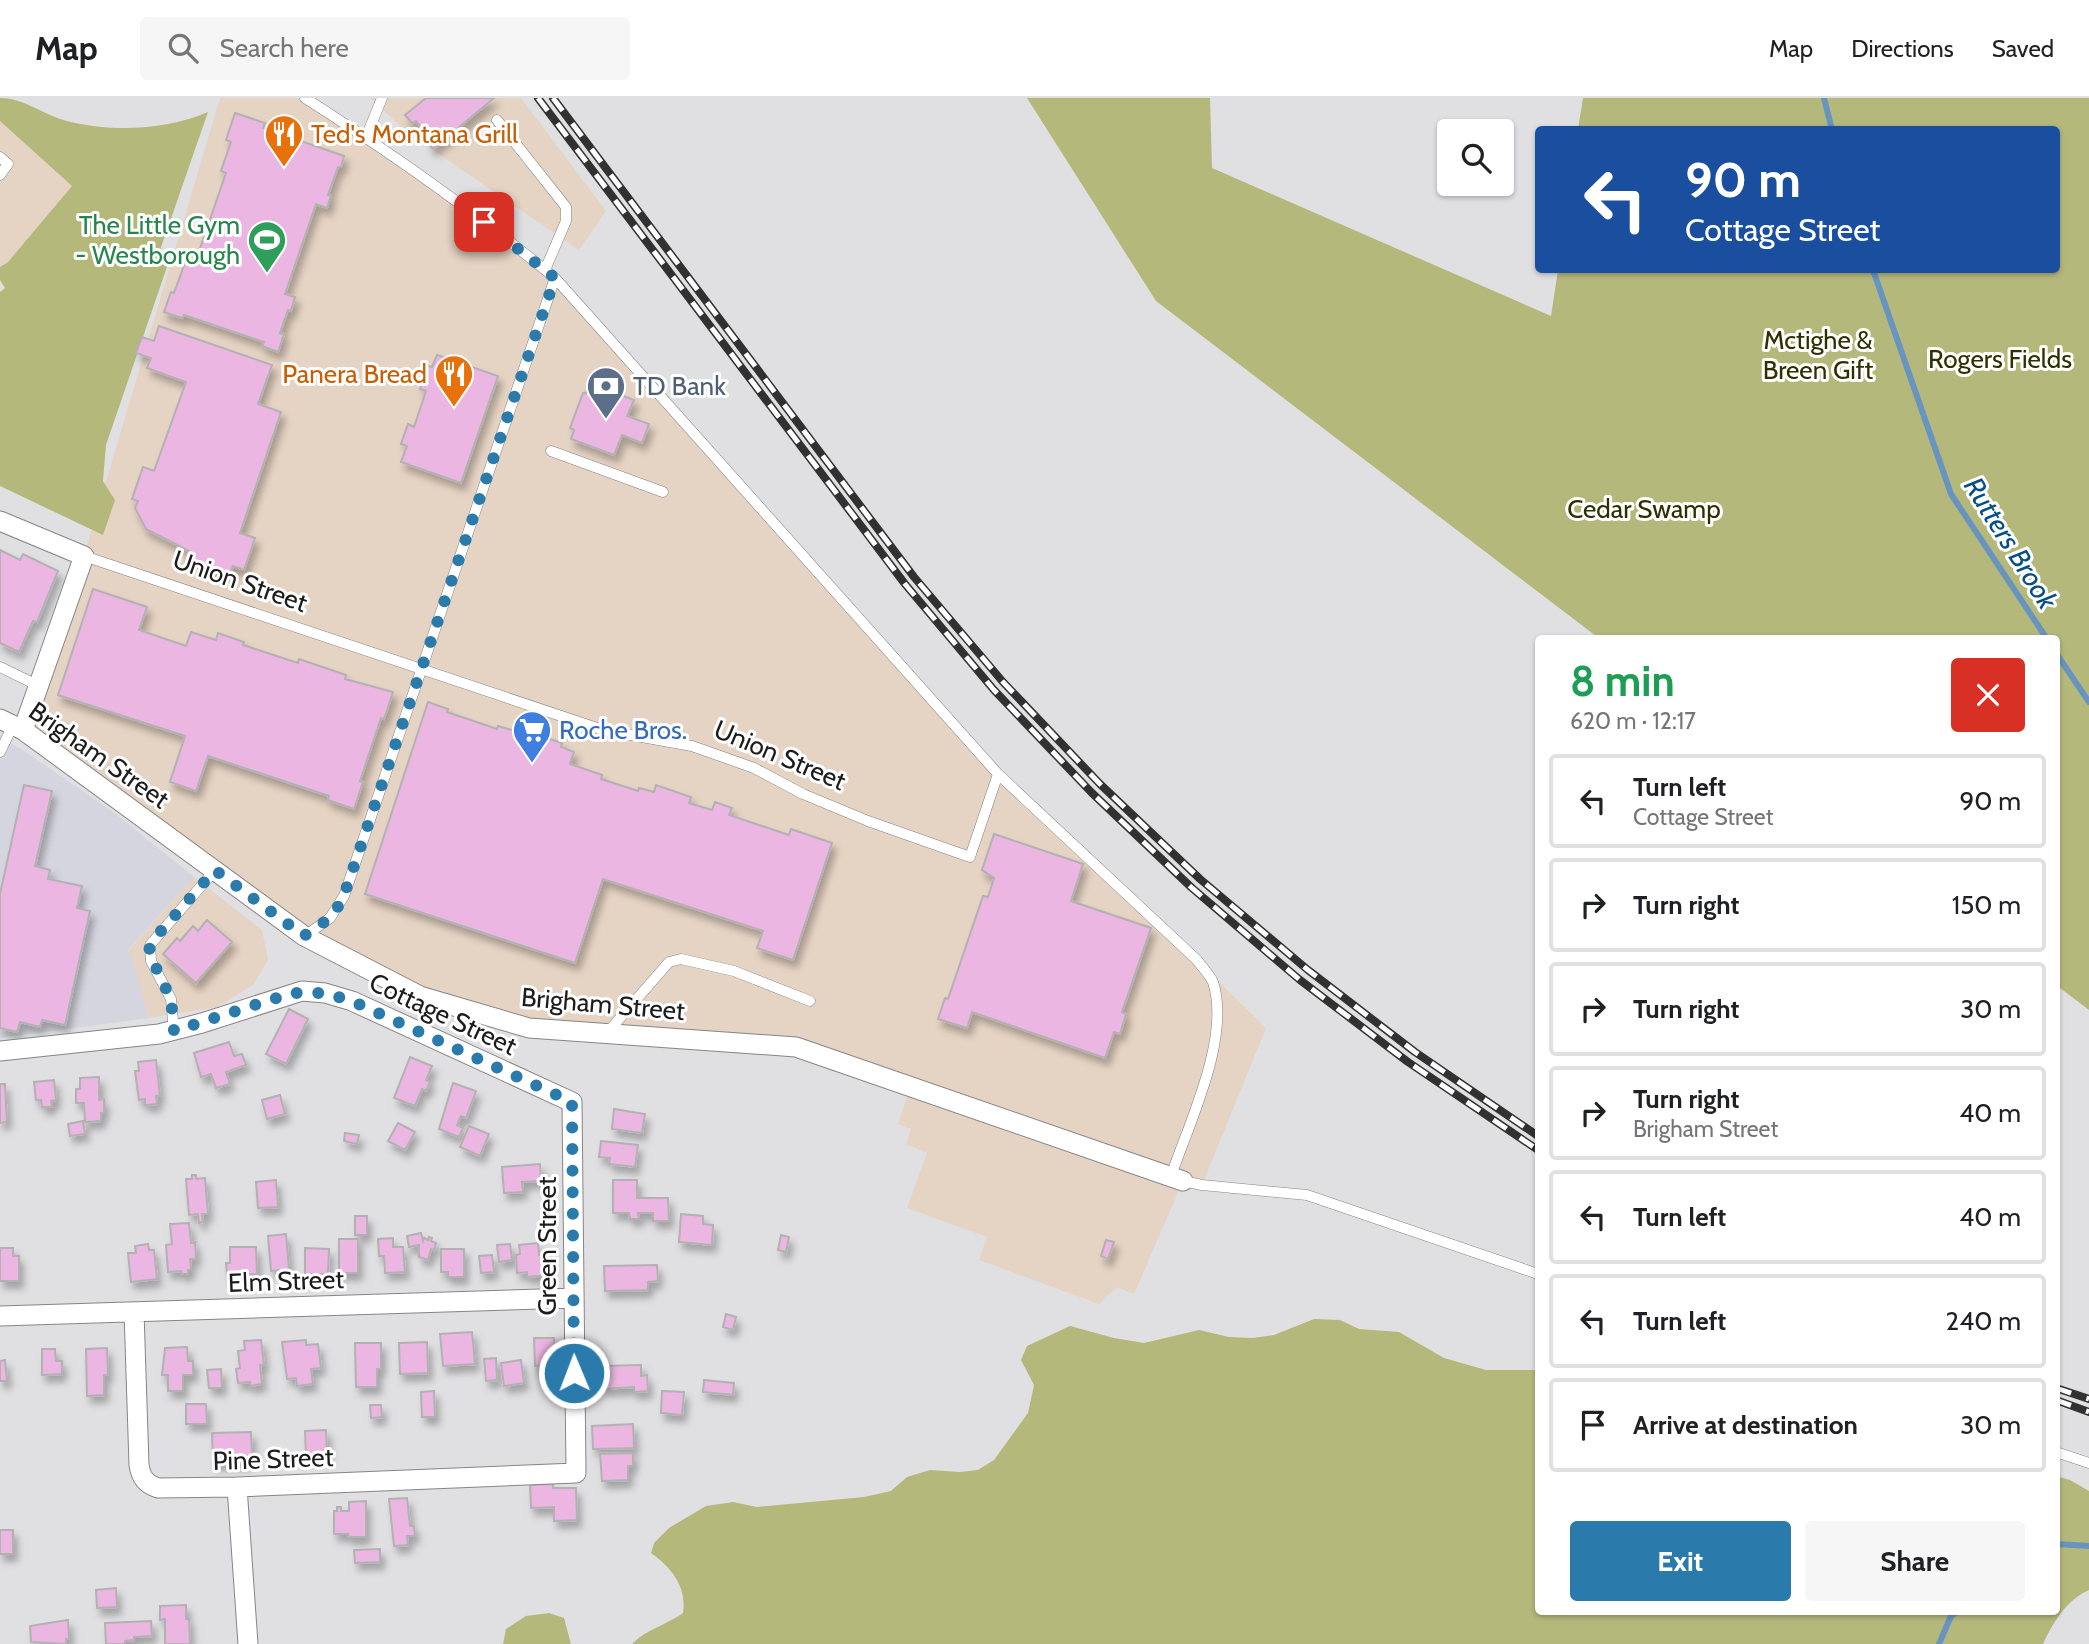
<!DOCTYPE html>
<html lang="en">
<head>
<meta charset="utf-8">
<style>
  :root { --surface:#fff; --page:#f6f6f6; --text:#202124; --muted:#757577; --line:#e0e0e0; --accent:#2a7bac }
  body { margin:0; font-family:Cabin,sans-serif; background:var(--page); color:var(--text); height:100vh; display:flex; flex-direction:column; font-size:26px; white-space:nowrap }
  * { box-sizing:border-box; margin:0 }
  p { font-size:23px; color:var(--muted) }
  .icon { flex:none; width:38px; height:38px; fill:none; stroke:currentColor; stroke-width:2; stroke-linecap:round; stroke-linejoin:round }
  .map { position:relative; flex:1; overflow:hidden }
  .panel { position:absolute; left:1535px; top:537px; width:525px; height:980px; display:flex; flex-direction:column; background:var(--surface); border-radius:7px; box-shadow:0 2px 5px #0004 }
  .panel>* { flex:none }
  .top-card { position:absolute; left:1535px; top:28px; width:525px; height:147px; border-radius:7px; box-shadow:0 2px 5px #0004; background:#1a4fa0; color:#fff; overflow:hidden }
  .fabs { position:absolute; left:1437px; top:21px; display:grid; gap:14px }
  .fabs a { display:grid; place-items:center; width:77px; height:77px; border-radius:7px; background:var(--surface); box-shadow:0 2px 5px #0004; font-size:35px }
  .pin { position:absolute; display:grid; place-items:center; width:60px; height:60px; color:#fff; margin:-30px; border-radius:14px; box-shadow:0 4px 10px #0006 }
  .me { position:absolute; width:77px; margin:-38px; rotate:359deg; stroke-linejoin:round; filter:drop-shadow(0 0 5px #0008) }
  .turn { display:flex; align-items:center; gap:24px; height:147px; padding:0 35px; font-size:32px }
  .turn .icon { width:91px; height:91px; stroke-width:2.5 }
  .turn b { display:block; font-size:49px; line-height:60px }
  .round { display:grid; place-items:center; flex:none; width:74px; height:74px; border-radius:7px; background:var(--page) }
  .headline { display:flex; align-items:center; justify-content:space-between; height:119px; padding:0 35px }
  h1 { font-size:42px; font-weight:800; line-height:52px; color:#1e9e55 }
  .action { display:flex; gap:14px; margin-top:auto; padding:14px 35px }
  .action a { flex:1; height:80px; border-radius:7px; background:var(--accent); color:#fff; font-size:28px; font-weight:800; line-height:80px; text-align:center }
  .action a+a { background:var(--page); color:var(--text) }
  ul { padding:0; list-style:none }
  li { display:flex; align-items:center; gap:21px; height:94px; margin:0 14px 10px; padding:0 21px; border:4px solid var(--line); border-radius:7px }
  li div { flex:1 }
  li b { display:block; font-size:26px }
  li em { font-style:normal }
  header { display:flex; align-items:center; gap:42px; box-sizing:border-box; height:98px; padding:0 35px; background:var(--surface); border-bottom:2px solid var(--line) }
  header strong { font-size:33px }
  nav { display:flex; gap:38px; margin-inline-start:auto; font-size:24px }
  .search { width:490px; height:63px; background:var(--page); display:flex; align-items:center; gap:18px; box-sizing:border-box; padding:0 24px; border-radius:7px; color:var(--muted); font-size:26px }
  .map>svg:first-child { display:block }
  .commercial { fill:#e5d3c3 }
  .built { fill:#d5d5df }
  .green { fill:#b5b87b }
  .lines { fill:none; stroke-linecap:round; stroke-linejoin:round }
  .stream { stroke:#6894c0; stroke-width:6 }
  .building { fill:#ebb7e2; stroke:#b3b1b2; stroke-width:2; filter:url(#shadow) }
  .lane-casing { stroke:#858586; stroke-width:11 }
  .street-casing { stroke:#858586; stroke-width:21 }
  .lane { stroke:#fff; stroke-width:10 }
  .street { stroke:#fff; stroke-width:19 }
  .rail-casing { stroke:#313131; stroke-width:8 }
  .rail { stroke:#fff; stroke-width:5; stroke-dasharray:16; stroke-linecap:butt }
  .route { stroke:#2a7bac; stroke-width:12; stroke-dasharray:0 21.6 }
  .labels { text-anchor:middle; stroke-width:6; stroke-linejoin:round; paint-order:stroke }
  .food-label { font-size:26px; fill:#c56008; stroke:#fff; text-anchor:start }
  .leisure-label { font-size:26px; fill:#27864d; stroke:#fff; text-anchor:end }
  .park-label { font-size:26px; fill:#2f3000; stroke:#fff }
  .service-label { font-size:26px; fill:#4e5e75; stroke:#fff; text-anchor:start }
  .street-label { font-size:26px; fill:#1c1c1c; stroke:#fff }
  .shop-label { font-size:26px; fill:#366cbe; stroke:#fff; text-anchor:start }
  .water-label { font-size:28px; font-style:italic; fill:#064f85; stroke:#fff }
</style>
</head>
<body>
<header>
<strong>Map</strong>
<div class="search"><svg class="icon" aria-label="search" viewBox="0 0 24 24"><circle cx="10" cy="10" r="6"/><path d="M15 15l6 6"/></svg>Search here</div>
<nav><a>Map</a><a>Directions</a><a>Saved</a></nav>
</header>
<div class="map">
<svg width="2089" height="1546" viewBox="0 0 2089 1546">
  <defs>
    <filter id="shadow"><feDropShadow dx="4" dy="7" stdDeviation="3.5" flood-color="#0004"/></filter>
  </defs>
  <rect width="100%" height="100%" fill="#e0e0e2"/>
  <path class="commercial" d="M220,0H305L555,180L998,676L1174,840L1266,930L1202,1087L1183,1083L1134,1196L1117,1189L1099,1206L979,1162L987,1139L907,1110L927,1055L906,1046L911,1031L898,1026L911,988L796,949L529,930L420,898L304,838L23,632L84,458Z
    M370,0H521L606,113L579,152L408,35Z
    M0,23L72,88L8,164L0,169Z
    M194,779L262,832L268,862L253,887L217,909L149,920L129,852Z"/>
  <path class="built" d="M0,640L21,651L113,714L194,779L129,851L149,920L0,940Z"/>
  <path class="green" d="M0,0C22,0 40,14 60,21C106,35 165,33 208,14L158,158L169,163L106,347L103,383L115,402L103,437L0,388V194L5,190L0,182V169L8,164L72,88L0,23Z
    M1027,0H1210L1212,70L1551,218L1558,172H2056V32L1578,31L1583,0H2089V912L2056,887V541H1600L1156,203Z
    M1314,1221L1340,1222L1359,1231L1399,1234L1444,1260L1486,1272H1538V1514H2056V1378L2070,1382L2089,1393V1492C2066,1502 2053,1525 2043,1546H632C647,1531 666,1527 683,1515C687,1489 672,1470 651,1455L654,1445L669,1430L706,1408L733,1404L757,1409L864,1399L891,1393L907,1379L930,1372L960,1374L978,1372L994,1362L1028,1315L1034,1287L1021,1262L1027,1248L1070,1228L1114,1240L1144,1245L1199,1232L1229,1239L1253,1240L1274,1237Z
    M549,1515L564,1520L571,1546H503L506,1531L526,1518Z"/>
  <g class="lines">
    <path class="stream" d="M1824,0L1832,32
      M1873,172L1951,396L2047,541
      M2056,555L2089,604
      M2056,1446L2089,1448
      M1939,1546L1951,1518L1957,1514"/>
  </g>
  <path class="building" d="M426,0H494L433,51L428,45L431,42L416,23L412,25L405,17Z
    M235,15L265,25L263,30L344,58L341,69H338L328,97H331L327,110L316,106L285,196L295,199L291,213L288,212L280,235L284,236L278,254L262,248L264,244L184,217L182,220L164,214L171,194L174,195L186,162L195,165L226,75L221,73L231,44L226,42Z
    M159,228L272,267L258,306L281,314L240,435L255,440L244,472L233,468L229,479L185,464L189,453L146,431L135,410L138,403L132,401L143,369L154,373L186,284L147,270L151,260L136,255L142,239L154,243Z
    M437,257L498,278L461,385L401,364L407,348L401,346L408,326L414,329L426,293L420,291L428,268L432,269Z
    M589,285L634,302L627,318L649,326L642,345L622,337L614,357L571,341L574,332L570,330L583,295H586Z
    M0,452L20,462L23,456L58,473L37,524L33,523L19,554L0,545Z
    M93,491L147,509L139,532L186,548L191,534L216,542L218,535L244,544L243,547L298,565L299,561L346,577L345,581L393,594L384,621L381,620L360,683L363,684L354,711L328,702L329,698L208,658L196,693L170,684L185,638L58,597Z
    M428,604L448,611L447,614L497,631L498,628L515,633L516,630L562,645L561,649L574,654L570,666L602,677L601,681L638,693L639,690L654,694L656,687L691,699L689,705L712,712L715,704L732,710L729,717L789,737L791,731L832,745L793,862L757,850L763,833L603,781L575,865L365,796Z
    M24,687L52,693L35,768L50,772L48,781L82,788L77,810L90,813L65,927L42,922L40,929L20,924L17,934L0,930V796Z
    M994,736L1083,766L1071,803L1151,830L1122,914L1126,916L1120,936L1114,934L1105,960L972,914L967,930L938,921L945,900L948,901L983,798L988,799L994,780L982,772Z
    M207,822L232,844L196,885L163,856L177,840L180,843L193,828L198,833Z
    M289,911L308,921L286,966L266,956Z
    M229,944L234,958L242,956L246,967L226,974L230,986L216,990L211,976L201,979L194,955Z
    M410,959L432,968L426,982L430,984L426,993L422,991L415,1008L394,1000Z
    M156,962L160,998H156L157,1006L145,1007V1001L139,1002L135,973H139L138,964Z
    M99,979V1002L104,1001V1015H101V1023L85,1024L84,1005H76V991H80V980Z
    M54,982L56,1002L51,1003L52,1009H42L41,1002H36L34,984Z
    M453,985L476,993L466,1020L461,1018L457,1027L463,1030L459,1039L439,1031Z
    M0,986H5L7,1024L0,1025Z
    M280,997L285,1016L267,1021L262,1002Z
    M614,1011L645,1016L642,1035L612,1031Z
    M83,1023L85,1036L70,1038L68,1026Z
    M398,1025L415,1034L405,1052L388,1043Z
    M469,1028L489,1036L480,1058L460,1049Z
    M345,1035L359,1037L357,1046L344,1043Z
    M601,1043L638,1047L635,1069L609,1066L610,1060L599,1059Z
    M540,1066L541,1083L522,1084L523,1094L504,1095L502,1069Z
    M192,1077H196V1081L205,1080L208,1116H202L203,1124L199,1125L198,1116L189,1117L186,1081H192Z
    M276,1082L278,1109L258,1110L256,1084Z
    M613,1082H637V1100H668L669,1123H653V1115H638L639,1121H630L629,1115H613Z
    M681,1116L703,1118V1126L713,1127L712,1147L679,1144Z
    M355,1118H367V1137H355Z
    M189,1125L191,1145L195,1144L196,1161H190L191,1172H188V1176H182L181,1173L168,1174L166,1147L172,1146L170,1126Z
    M421,1135L423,1143L424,1140L428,1142L429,1139L432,1140L431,1143L436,1145L434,1152L431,1151L428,1162L419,1159V1147L409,1149L407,1138Z
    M286,1136L289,1171L271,1173L268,1138Z
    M781,1137L789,1139L786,1154L778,1152Z
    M393,1140V1149H403L405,1174L385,1175L384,1158H379L378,1141Z
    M339,1141H358V1175H339Z
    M1106,1142L1114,1144L1108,1161L1101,1158Z
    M538,1145L539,1157L545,1156L547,1177L527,1179V1174L517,1175L516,1157L520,1156L519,1147Z
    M148,1146L149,1152H154L157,1181L131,1184L128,1155H136L135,1148Z
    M510,1146L512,1162L499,1164L497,1147Z
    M230,1149H256L257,1176H227L226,1165H230Z
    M0,1150H13V1158H19V1183H0Z
    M305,1150L329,1151L328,1176H319V1179H314V1176H305Z
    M441,1151H464V1179H448V1174H441Z
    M492,1157L494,1174L481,1175L479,1158Z
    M657,1167L658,1183L648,1184V1192L605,1193L604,1168Z
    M726,1216L736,1219L733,1232L723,1229Z
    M472,1234L475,1266L443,1268L440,1236Z
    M534,1240H554L555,1266H552L553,1275H544V1267L535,1268Z
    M261,1242L264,1267H260L262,1286L250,1288V1284L238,1285L236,1271L240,1270L238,1253L245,1252L244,1243Z
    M306,1242V1247L318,1246L321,1270L311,1271L313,1286L297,1288L296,1280L287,1281L282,1244Z
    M427,1244L428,1275L400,1276L399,1245Z
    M355,1245H381V1271H377V1289H356Z
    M187,1249L188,1263H193V1277H183V1293H168V1277H162L165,1250Z
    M107,1250L108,1277H104V1297L87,1298L86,1251Z
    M42,1251H55L56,1263H62V1276L42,1277Z
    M496,1260L497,1282L486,1283L484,1261Z
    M5,1262L7,1283H0V1263Z
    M521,1262L524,1285L504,1288L501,1265Z
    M641,1267V1278L647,1277L648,1293L634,1294V1289L603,1291V1268Z
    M221,1271L222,1290H209L207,1272Z
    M704,1282L734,1285L733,1297L703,1294Z
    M434,1293L435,1319H422L421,1294Z
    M662,1293L684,1294L682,1317L661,1315Z
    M186,1306H206L207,1326H186Z
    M370,1307H381L382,1319L371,1320Z
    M633,1326L634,1350L593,1351L592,1328Z
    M326,1332L327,1357L306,1358L305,1333Z
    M251,1334L252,1358H248V1364L213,1365L212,1335Z
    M633,1355V1368H628V1382L602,1383L600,1356Z
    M553,1386V1390H576L577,1422L554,1423V1409L531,1410L530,1387Z
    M407,1400L410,1428H414L415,1438H407L408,1447L394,1448L389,1401Z
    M366,1403V1439H349L348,1436H334V1413H337V1409H341V1413H349V1404Z
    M0,1432H13V1456H0Z
    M380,1451V1464L355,1465L354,1452Z
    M116,1490L117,1509L97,1510L96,1492Z
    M186,1507V1521H189L190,1546H165V1521L160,1522V1508Z
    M68,1522L69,1541H66V1546L31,1544L30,1528Z
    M151,1523L152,1538L134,1539V1542L125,1543V1546H106L105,1525Z"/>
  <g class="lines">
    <g class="lane-casing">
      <path id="lane" d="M305,0C392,55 476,115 555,180L998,676L1197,862C1202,869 1210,877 1213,884C1231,940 1189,1025 1171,1078
        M497,22L566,109V123L545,172
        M366,39L382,0
        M0,59L8,66L0,77
        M551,353L663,394
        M84,458L603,632L692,648L754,670L803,696L868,723L970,759L998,676
        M0,569L39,588
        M0,654L13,627
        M305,838L330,820L344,798L555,180
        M174,933L171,901L151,863L150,847L215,772
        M607,935L669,864L681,861L734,873L810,903
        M1183,1083L1202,1087L1307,1097L1538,1176
        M2056,1354L2089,1365"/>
    </g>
    <g class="street-casing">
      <path id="street" d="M0,423L84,458L23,632
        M0,621L23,632L304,838L420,898L529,930L796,949L1183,1083
        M0,953L159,936L202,925L302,893L325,895L352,903L572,1004L576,1375L237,1389L158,1390C146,1386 141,1380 139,1367L134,1214
        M0,1218L573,1200
        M237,1389L248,1546"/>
    </g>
    <use href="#lane" class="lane"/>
    <use href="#street" class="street"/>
    <g class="rail-casing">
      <path id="rail" d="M538,0L905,486L994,592L1092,695L1192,790L1300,882L1408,964L1538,1052
        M553,0L914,479L1003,584L1100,686L1200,781L1308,872L1415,954L1538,1038
        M2056,1290L2089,1301
        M2056,1302L2089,1314"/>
    </g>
    <use href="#rail" class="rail"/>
  </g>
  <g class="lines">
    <path class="route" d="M484,124L555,180L342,803L330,820L304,838L215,772L154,841L150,847L149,855L171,901L174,933L292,895H325L352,903L572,1004L574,1275"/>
  </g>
  <defs>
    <g id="restaurant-pin" transform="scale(2.0125)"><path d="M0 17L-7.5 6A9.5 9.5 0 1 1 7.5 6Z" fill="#e8710a" stroke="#fff"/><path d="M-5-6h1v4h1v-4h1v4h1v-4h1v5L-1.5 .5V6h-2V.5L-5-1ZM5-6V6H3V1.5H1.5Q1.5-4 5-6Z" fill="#fff"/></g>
    <g id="stadium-pin" transform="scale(2.0125)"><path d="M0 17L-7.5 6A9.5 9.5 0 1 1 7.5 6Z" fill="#2e9e5b" stroke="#fff"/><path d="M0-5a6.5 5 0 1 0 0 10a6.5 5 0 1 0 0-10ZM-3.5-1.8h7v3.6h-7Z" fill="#fff"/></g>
    <g id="bank-pin" transform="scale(2.0125)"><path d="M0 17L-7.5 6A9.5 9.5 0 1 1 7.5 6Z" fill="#5c6f8a" stroke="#fff"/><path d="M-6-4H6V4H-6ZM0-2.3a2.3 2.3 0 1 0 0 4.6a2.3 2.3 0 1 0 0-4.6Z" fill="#fff"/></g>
    <g id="supermarket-pin" transform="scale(2.0125)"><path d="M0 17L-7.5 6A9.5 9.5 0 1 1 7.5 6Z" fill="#3f7fe0" stroke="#fff"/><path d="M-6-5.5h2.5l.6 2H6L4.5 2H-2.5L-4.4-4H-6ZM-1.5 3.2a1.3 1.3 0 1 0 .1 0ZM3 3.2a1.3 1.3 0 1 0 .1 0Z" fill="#fff"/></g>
  </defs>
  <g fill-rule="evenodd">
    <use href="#restaurant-pin" x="284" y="36"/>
    <use href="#stadium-pin" x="267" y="142"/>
    <use href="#restaurant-pin" x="454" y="276"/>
    <use href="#bank-pin" x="606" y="288"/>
    <use href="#supermarket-pin" x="532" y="632"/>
  </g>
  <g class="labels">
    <g class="food-label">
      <text x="311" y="45">Ted's Montana Grill</text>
      <text x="427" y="285" text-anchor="end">Panera Bread</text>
    </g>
    <g class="leisure-label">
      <text x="240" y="136">The Little Gym<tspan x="240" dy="30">- Westborough</tspan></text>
    </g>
    <g class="park-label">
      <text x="1818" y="251">Mctighe &amp;<tspan x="1818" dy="30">Breen Gift</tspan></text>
      <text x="2000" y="270">Rogers Fields</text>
      <text x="1644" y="420">Cedar Swamp</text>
    </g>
    <g class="service-label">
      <text x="633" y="297">TD Bank</text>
    </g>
    <g class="street-label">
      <text transform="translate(240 483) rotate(19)" y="9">Union Street</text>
      <text transform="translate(99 657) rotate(35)" y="9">Brigham Street</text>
      <text transform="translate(780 657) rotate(23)" y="9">Union Street</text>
      <text transform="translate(603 906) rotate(5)" y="9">Brigham Street</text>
      <text transform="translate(443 916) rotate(25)" y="9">Cottage Street</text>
      <text transform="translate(547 1148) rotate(-90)" y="9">Green Street</text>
      <text transform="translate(286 1183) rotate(-2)" y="9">Elm Street</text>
      <text transform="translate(273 1361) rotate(-2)" y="9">Pine Street</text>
    </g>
    <g class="shop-label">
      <text x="559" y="641">Roche Bros.</text>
    </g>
    <g class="water-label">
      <text transform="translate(2011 445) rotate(58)" y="10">Rutters Brook</text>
    </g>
  </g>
</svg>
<div class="fabs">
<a><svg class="icon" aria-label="search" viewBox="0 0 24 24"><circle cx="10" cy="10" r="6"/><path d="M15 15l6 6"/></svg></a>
</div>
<div class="pin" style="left:484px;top:124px;background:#d93025"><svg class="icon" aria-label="arrive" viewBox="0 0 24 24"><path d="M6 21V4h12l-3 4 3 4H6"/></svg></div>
<svg class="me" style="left:574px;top:1275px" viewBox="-20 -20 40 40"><circle r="17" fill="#2a7bac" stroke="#fff" stroke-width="3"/><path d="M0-11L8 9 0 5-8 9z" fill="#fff"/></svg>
<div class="top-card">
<div class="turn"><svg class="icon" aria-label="left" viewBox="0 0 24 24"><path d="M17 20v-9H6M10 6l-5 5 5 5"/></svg><div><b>90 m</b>Cottage Street</div></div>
</div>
<section class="panel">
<div class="headline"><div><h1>8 min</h1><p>620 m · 12:17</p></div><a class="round" style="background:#d93025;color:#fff"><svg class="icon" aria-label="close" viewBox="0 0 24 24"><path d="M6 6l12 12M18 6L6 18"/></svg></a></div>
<ul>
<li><svg class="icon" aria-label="left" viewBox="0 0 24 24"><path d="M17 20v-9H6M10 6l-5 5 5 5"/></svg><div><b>Turn left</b><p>Cottage Street</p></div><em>90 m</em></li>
<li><svg class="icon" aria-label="right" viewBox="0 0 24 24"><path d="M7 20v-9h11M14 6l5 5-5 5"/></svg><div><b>Turn right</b></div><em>150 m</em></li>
<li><svg class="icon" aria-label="right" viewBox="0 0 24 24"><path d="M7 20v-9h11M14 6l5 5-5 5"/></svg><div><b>Turn right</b></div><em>30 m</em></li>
<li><svg class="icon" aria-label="right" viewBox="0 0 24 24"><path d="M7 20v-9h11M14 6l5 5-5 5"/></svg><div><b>Turn right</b><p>Brigham Street</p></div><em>40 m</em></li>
<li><svg class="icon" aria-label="left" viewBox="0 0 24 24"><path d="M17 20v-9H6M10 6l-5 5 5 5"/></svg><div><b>Turn left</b></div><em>40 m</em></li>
<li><svg class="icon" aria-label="left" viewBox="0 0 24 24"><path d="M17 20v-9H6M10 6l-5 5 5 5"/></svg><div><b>Turn left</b></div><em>240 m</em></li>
<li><svg class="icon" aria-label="arrive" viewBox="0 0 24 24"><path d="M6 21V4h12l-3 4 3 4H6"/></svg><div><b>Arrive at destination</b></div><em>30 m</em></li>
</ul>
<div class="action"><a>Exit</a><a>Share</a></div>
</section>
</div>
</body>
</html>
